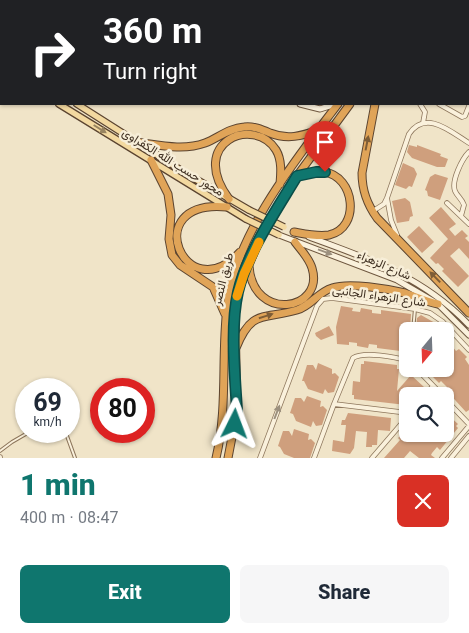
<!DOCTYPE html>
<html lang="en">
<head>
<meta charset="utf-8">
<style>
  :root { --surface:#fff; --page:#f6f6f7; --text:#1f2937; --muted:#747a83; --accent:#0f766e }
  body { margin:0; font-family:Georgia,Vazirmatn,serif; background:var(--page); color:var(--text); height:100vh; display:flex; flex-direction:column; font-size:19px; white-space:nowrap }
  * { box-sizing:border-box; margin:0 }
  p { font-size:16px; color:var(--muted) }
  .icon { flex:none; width:28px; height:28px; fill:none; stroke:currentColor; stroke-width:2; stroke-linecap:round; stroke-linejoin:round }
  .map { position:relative; height:458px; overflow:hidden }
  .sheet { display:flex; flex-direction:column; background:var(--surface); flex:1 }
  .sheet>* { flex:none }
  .guide { position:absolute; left:0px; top:0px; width:470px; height:105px; box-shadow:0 1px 4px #0004; background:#202124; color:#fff; overflow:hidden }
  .needle { width:32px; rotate:199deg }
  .tools { position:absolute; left:399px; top:322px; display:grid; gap:10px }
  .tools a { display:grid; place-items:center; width:55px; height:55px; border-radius:8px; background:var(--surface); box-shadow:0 1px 4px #0004; font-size:25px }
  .speed { position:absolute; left:15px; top:378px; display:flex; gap:10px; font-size:25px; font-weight:700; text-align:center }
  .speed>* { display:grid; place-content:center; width:65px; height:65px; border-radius:50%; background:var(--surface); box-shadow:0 1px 4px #0004; line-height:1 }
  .speed small { font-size:12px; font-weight:400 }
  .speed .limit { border:8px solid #d22; background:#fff; color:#111 }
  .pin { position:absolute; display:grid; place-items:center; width:42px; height:42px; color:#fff; margin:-51px -21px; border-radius:50% 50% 50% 0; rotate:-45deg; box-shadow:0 0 5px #0007 }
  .pin .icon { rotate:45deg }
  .me { position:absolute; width:55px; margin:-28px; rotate:3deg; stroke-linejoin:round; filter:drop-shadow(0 0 4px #0008) }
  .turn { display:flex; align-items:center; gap:18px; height:105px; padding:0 20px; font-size:22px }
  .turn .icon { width:65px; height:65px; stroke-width:2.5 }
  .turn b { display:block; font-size:35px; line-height:42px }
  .round { display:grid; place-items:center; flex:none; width:52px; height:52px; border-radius:8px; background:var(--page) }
  .summary { display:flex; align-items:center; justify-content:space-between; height:85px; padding:0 20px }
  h1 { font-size:30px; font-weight:800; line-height:38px; color:var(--accent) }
  .primary-button { display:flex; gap:10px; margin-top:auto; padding:10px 20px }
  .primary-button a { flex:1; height:58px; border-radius:8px; background:var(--accent); color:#fff; font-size:20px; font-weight:800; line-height:58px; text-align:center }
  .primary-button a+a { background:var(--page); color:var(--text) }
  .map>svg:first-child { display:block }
  .building { fill:#cf9f7d }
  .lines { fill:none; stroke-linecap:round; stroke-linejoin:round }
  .lane-casing { stroke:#8d765c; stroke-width:4 }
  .street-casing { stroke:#8d765c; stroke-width:5.5 }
  .secondary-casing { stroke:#6f573f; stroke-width:7 }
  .primary-casing { stroke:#5b4430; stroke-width:8 }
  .highway-casing { stroke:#5b4430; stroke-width:9 }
  .lane { stroke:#faf1dc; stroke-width:2 }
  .street { stroke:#faf1dc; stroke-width:4 }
  .secondary { stroke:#faf1dc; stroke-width:5 }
  .primary { stroke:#f3d9a0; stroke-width:5.5 }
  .highway { stroke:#e0a458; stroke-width:7 }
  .primary-bridge-casing { stroke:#5b4430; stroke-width:8; stroke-linecap:butt }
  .primary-bridge { stroke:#f3d9a0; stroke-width:5.5 }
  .oneway { fill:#988460 }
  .oneway2 { fill:#7e5d36 }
  .oneway3 { fill:#9c907e }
  .route-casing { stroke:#0a4d48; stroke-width:12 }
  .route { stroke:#0f766e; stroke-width:9 }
  .slow { stroke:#f59e0b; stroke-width:9 }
  .labels { text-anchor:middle; stroke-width:5; stroke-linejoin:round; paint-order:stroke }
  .street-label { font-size:12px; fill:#3d2e20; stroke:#f7eed8 }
</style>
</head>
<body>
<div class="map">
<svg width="469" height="458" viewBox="0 0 469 458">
  <rect width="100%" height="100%" fill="#f0e4c8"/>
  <path class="building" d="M409,145L417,147V145L441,154L440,156L448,159L445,167H437L412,158L407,152Z
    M403,163L414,168L417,174L412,187L409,186L406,189L395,185Z
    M435,174L448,178L440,200L428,196L427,191L425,190L430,177Z
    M405,198L410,202L413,216L410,217L409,221L397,223L392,201Z
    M441,207L456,224L449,229L455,236L462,230L468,236L465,238L469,242V259L459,248L450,256L469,276L458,287L442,271L444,269L438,263L436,264L430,258L448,239L429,218Z
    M419,226L434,242L422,253L407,237Z
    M341,306L353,308L352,311L360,312L361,308L372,310V313L381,314V310L411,314L410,331H408V352L377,348V345L369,344L368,348L357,346V343L349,342V345L337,344L336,327Z
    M421,315L435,323L430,331H416L417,318Z
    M329,326L334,335L321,340L316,336L315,333Z
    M445,334L453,343L451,345L456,351L459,349L467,357L465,359L469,365V410L466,412L445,389L447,387L441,381L439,383L431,375L434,372L430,369H445Z
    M364,361L397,365V369H399L397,391L411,375L424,387L415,396L408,390L406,405L354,399V395H352L353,381L360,382L361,364H364Z
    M318,363L332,369V374L335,373L339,377L334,392L328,393L325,389L323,394L308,389L304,381H302L307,365H313L316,370Z
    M307,396L321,401L320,407L323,406L327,410L322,425L316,426L313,421L311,427L296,421L293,414L290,413L295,398H301L304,402Z
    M348,413L391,418L390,431L378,430L377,445H372V447H366L367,432L356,431L354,448L350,454L332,451L333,440L344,442L346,425H341L342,420H345Z
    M447,414L458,424L456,426L458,428L440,450L437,447L432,453L431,455L435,458H419L410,451L404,458H384L400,440L398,438L404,432L406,434H445V417Z
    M294,429L309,434L308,440L311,439L315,443L310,458H294L284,454L280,447L278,446L283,431H289L292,436Z"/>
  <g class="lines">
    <g class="lane-casing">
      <path id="lane" d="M413,331L415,309
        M62,431L67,436L75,458
        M0,451L12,442L31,431"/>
    </g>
    <g class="street-casing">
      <path id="street" d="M417,0L418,1
        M167,1V0
        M247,1L248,0
        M272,1V0
        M279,1V0
        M330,1V0
        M335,1L336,0
        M374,1L375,0
        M433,1L434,0
        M442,1V0
        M469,15V14
        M420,104L425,112L423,123
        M439,104L462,117L465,116L469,106
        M387,198L391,220L397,235
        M447,203L469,224
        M373,211L384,204L387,198L409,134C426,109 451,132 469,143
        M461,216L464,205C462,199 457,196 455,191C451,181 462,159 469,152
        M434,331L443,322
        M417,369L443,396
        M424,396L433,386
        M445,399L469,424
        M334,404L408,413
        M0,457V458
        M260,458L317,306L323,299L332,298L415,309L430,313L443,322L469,350
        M314,458L334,404L353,358C364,351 396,357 408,361
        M372,458L408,416
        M442,458L469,426
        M451,458L469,436"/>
    </g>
    <g class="secondary-casing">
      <path id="secondary" d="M59,0L66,1
        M150,0L153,1
        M300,104L320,109L336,104
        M279,235L397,280L438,304L469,335
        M309,237C370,259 423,277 469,325"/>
    </g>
    <g class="primary-casing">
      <path id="primary" d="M0,60L1,61
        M0,72H1
        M59,104L246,219
        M77,104L187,174L249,210"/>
    </g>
    <g class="highway-casing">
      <path id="highway" d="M390,1L391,0
        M403,1L404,0
        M375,104L362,173C362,191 367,204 377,218L469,313
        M136,142C159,145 183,151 205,143C218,138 229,128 244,127C254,126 261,129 270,133C287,140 302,136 318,130
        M151,160L168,194L171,215L169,239L172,255L180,265L213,287L225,314
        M229,199C187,142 254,115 276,150C282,160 281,173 280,184
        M227,207C137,198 185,312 240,252
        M294,232C305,234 318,237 329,235C361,228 355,176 324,172C315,171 306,174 297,176
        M249,266C253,323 325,311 312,268C309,258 301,250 295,242
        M236,348C252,308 264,320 297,310C311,306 318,292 332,288C349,282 388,289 405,293C416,297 427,302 438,304
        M216,458C228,408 221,358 227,307C234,236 296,159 338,104
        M228,458L237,411L235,318L238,291L259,241L297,176L350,104"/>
    </g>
    <use href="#lane" class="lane"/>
    <use href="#street" class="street"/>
    <use href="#secondary" class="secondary"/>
    <use href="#primary" class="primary"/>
    <use href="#highway" class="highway"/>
    <g class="primary-bridge-casing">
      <path id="primary-bridge" d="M249,210L284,227
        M246,219L279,235"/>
    </g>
    <use href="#primary-bridge" class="primary-bridge"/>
  </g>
  <defs><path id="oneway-solid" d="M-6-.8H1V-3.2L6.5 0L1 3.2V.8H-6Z" transform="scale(1.25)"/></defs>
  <use class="oneway" href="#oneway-solid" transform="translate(100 129) rotate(32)"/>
  <g class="oneway2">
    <use href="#oneway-solid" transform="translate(367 143) rotate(-79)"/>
    <use href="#oneway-solid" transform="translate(435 277) rotate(-134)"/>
    <use href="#oneway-solid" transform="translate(266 316) rotate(-18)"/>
  </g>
  <g class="oneway3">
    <use href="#oneway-solid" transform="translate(325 252) rotate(20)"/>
    <use href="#oneway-solid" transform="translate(277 412) rotate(-69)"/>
  </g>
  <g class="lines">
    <g class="route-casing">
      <path id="route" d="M235,424L237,411C235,375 230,327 238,292C247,253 276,211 297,176L316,172H325"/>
    </g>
    <use href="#route" class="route"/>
    <path class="slow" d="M237,296L244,274L259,242"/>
  </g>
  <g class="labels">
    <g class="street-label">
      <text transform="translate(173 162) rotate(32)" y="4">محور حسب الله الكفراوى</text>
      <text transform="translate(384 265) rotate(23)" y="4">شارع الزهراء</text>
      <text transform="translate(223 279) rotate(-76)" y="4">طريق النصر</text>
      <text transform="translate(379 296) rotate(8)" y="4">شارع الزهراء الجانبى</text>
    </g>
  </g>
</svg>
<div class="tools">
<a><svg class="needle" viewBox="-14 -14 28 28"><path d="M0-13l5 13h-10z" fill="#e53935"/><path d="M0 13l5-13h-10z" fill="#747a83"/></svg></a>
<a><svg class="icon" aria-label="search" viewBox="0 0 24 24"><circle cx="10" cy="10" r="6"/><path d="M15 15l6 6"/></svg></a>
</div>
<div class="speed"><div>69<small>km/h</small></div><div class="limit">80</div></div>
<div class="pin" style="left:325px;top:172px;background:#d93025"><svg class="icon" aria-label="arrive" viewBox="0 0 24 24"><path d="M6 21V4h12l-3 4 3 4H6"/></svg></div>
<svg class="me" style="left:235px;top:424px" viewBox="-20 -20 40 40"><path d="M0-17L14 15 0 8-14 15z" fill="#0f766e" stroke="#fff" stroke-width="4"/></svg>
<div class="guide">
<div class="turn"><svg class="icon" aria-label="right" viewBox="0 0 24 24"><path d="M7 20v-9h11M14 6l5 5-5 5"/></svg><div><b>360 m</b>Turn right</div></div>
</div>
</div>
<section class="sheet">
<div class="summary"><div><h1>1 min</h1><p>400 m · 08:47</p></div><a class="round" style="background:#d93025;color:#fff"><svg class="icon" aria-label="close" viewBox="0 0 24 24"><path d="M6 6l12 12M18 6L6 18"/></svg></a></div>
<div class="primary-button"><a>Exit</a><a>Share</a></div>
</section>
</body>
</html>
